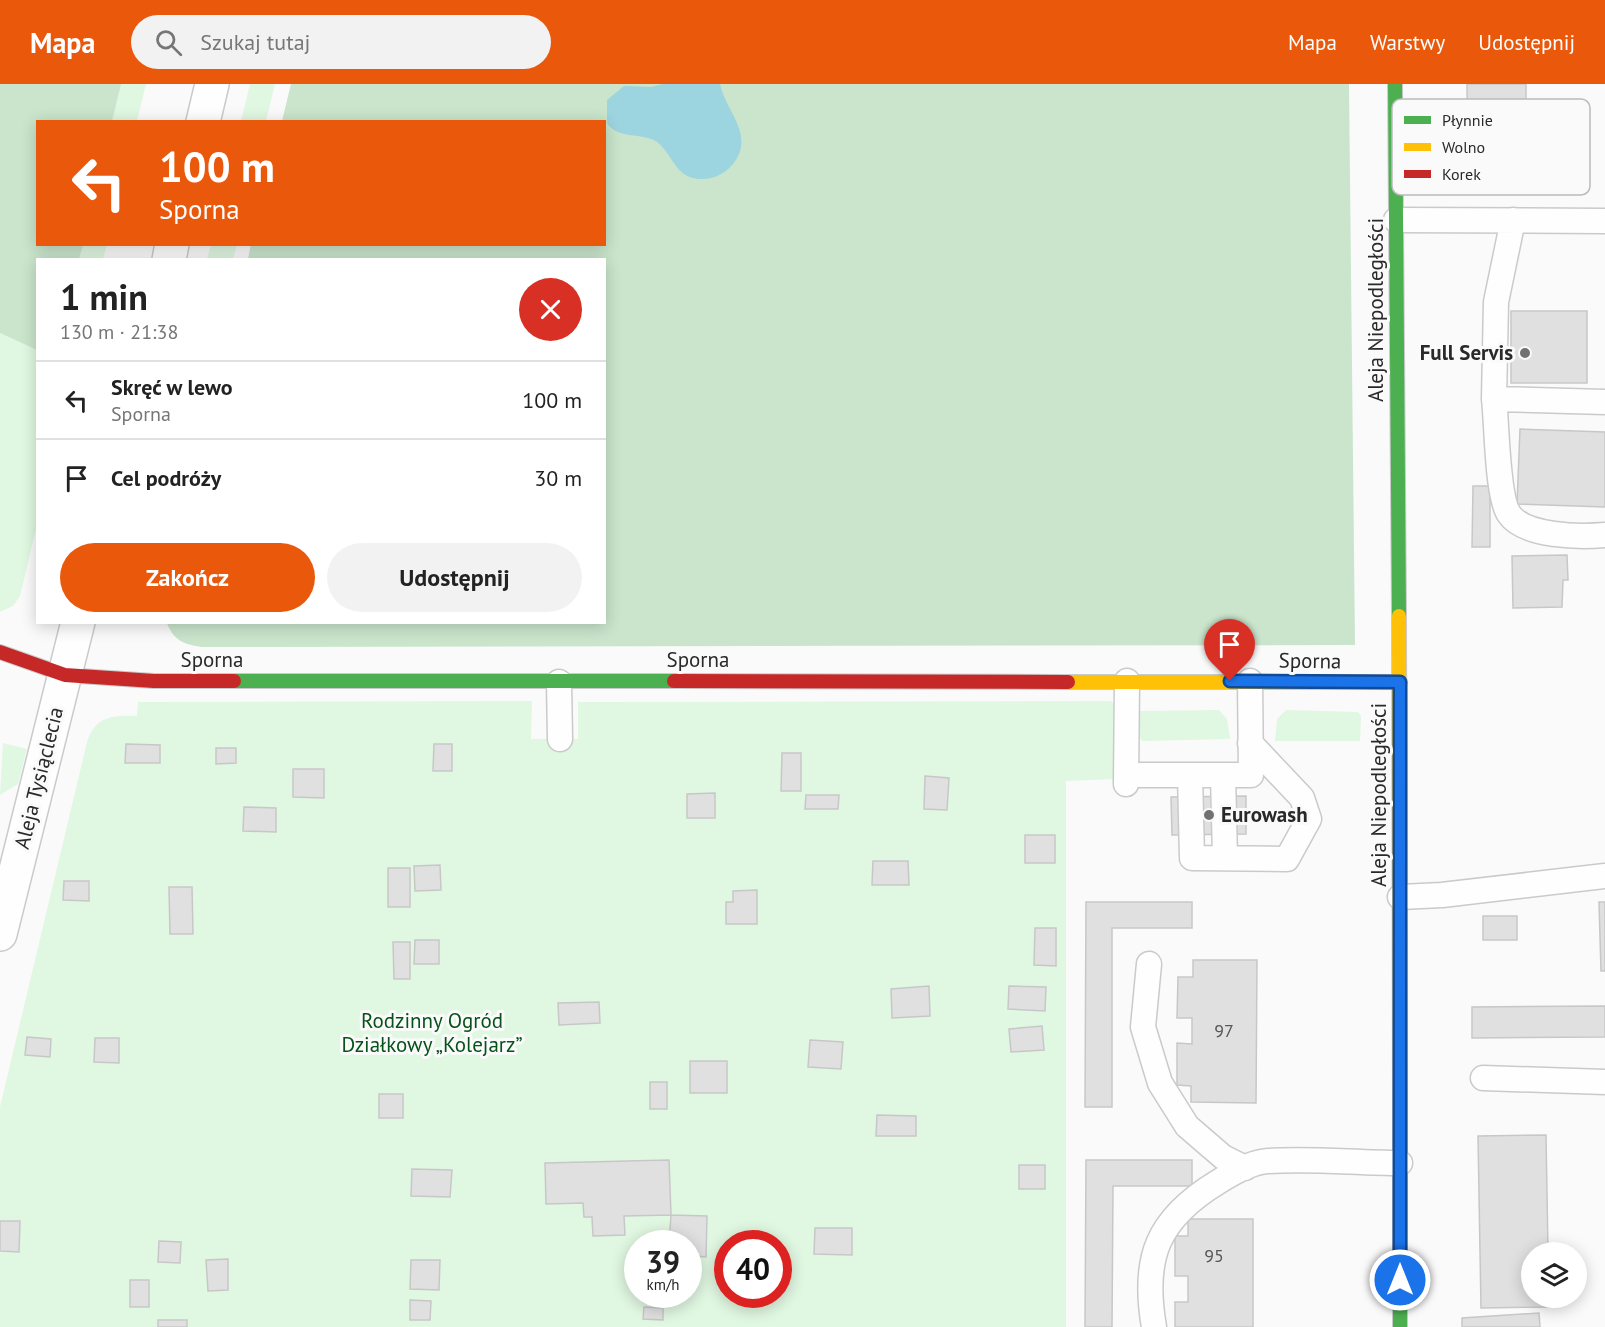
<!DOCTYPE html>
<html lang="pl">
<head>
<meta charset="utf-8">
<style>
  :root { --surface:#fff; --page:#f2f2f2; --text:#222; --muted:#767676; --line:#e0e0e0; --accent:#ea580c }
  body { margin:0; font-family:"PT Sans",sans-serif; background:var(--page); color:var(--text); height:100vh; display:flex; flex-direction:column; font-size:22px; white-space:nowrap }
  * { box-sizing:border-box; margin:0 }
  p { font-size:20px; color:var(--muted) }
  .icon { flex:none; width:33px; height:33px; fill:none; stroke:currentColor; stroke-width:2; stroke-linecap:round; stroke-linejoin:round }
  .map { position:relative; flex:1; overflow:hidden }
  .drawer { position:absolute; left:36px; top:174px; width:570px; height:366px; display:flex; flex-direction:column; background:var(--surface); border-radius:0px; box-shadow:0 3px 15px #0003 }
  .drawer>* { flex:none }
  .banner { position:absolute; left:36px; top:36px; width:570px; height:126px; border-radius:0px; box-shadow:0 3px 15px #0003; background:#ea580c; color:#fff; overflow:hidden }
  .fabs { position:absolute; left:1521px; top:1158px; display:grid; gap:12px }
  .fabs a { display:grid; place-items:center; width:66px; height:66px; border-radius:50%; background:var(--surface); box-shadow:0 3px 15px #0003; font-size:30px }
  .speed { position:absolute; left:624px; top:1146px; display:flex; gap:12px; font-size:30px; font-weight:700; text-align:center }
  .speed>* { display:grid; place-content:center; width:78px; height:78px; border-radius:50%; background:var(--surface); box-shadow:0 3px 15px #0003; line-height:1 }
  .speed small { font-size:15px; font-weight:400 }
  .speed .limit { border:9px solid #d22; background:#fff; color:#111 }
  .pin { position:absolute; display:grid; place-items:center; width:51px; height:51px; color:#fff; margin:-62px -26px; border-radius:50% 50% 50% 0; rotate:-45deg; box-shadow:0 0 6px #0007 }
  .pin .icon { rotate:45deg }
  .me { position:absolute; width:66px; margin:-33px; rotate:0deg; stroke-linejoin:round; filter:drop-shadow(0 0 4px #0008) }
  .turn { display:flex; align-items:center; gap:21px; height:126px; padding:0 24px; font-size:27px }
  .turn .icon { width:78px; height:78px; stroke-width:2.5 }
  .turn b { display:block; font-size:42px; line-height:51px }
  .round { display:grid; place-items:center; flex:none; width:63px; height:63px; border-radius:32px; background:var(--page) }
  .overview { display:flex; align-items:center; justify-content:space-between; height:102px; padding:0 24px }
  h1 { font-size:36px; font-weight:800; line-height:45px }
  .button { display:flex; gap:12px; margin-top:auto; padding:12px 24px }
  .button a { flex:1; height:69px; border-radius:36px; background:var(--accent); color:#fff; font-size:24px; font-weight:800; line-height:69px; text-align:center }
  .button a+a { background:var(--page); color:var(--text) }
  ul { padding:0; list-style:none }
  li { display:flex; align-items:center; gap:18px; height:78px; padding:0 24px; border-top:2px solid var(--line) }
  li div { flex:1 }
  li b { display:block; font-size:22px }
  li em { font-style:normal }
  header { display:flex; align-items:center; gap:36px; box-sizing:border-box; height:84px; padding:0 30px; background:var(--accent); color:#fff }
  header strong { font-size:28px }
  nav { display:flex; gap:33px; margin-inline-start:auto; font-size:21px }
  .search { width:420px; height:54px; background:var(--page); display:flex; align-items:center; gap:15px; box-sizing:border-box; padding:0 21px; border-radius:33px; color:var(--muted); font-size:22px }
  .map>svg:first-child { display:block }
  .green { fill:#e0f7e1; fill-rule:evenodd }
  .forest { fill:#cae5cc }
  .water { fill:#9cd4e0 }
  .building { fill:#e1e0e1; stroke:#c7c7c8; stroke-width:1.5 }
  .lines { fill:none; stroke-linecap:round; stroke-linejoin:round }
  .lane-casing { stroke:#cacacb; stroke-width:27 }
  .street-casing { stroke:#cacacb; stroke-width:36 }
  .fast-casing { stroke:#cacacb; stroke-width:16 }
  .slow-casing { stroke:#cacacb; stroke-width:16 }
  .jam-casing { stroke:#cacacb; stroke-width:16 }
  .lane { stroke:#fefefe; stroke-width:24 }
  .street { stroke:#fefefe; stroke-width:33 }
  .fast { stroke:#4caf50; stroke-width:14 }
  .slow { stroke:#ffc107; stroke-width:14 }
  .jam { stroke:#c62828; stroke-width:14 }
  .route-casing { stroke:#114b97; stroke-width:15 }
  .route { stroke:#1a73e8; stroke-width:10 }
  .poi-dot { fill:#727272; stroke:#fafafb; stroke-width:2 }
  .labels { text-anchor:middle; stroke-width:6; stroke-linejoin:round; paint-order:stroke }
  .number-label { font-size:18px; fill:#575757 }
  .street-label { font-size:21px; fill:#292929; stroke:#fafafb }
  .poi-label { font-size:21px; font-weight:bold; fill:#292929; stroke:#fafafb; text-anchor:end }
  .park-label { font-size:21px; fill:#065219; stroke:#fafafb }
  .key { fill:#fafafb; stroke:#bbbbbc; stroke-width:1.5 }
  .key-label { font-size:16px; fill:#292929 }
</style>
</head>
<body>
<header>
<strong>Mapa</strong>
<div class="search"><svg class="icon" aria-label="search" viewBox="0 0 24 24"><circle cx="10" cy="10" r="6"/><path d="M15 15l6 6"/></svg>Szukaj tutaj</div>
<nav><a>Mapa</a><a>Warstwy</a><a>Udostępnij</a></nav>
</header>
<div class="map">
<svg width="1605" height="1243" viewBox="0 0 1605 1243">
  <rect width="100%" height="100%" fill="#fafafb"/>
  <path class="green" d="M108,0H146L137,37L99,38Z
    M250,0H275L266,37H241Z
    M71,161H107L103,175L67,176Z
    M211,161H237L233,175H207Z
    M0,249L38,266L37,441L20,512L13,522L0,528Z
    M532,617L531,655H578V618L1111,617L1115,621L1116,695L1066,697V1243H0V1023L87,658C95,632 113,631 137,632L138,618ZM638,1160H688V1210H638ZM728,1160H778V1210H728Z
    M1219,626L1227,635L1230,655L1142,657L1138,649L1139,627Z
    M1286,626L1358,628L1361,632L1360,657H1275L1277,635Z
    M3,659L27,665L18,700L0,711Z"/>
  <path class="forest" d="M0,0H121L112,37L38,38V160L83,161L79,175L38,176L37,266L0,249Z
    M291,0H1349L1355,561L202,563C185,561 173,556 167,539L604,538V176L248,175L251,160H604V38L282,37Z"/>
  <path class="water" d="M663,0H720C726,28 756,52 733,80C728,86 722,90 715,93C705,96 692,96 684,90C673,82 668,66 657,58C642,48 618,56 607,39V16L624,2L651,3Z"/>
  <path class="building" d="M1467,0H1526V109H1468Z
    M1511,227H1587V299H1511Z
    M1520,345L1605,348V423L1517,420Z
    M1473,402H1490V463H1472Z
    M1567,471L1568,496H1563L1562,523L1513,524L1512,472Z
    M126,660L160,661V679H125Z
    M434,660H452V687H433Z
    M216,664H236V679L216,680Z
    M782,669H801V707H781Z
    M293,685H324V714L293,713Z
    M925,692L949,694L947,726L924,725Z
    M715,709V734H687V710Z
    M806,711H839L838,725H805Z
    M1246,712V750L1172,751L1171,713Z
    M244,723L276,724V748L243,747Z
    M1025,751H1055V779H1025Z
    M873,777H908L909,801H872Z
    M440,781L441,806L415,807L414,782Z
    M388,784H410V823H388Z
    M64,797H89V817L63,816Z
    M169,803H192L193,850H170Z
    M757,806V840H726V818H733V807Z
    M1086,818H1192V844H1112V1023H1085Z
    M1599,818H1605V887H1601Z
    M1483,832H1517V856H1483Z
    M1035,844H1056V882L1034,881Z
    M415,856H439V880H414Z
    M393,858H410V895H394Z
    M1193,876H1257L1256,1019L1191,1018V1002L1177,1001V959L1192,960V934H1177L1178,893H1193Z
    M929,902L930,932L892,934L891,905Z
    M1009,902L1046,903L1045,927L1008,925Z
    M599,918L600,939L559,941L558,919Z
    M1605,922V953L1472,954V923Z
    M1042,942L1044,966L1011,968L1009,945Z
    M27,953L51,955L50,973L25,971Z
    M95,954H119V979L94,978Z
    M810,956L843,958L841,985L808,983Z
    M690,977H727V1009H690Z
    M650,998H667V1025H650Z
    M379,1010H403V1034H379Z
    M877,1031L916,1032V1052H876Z
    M1546,1051L1548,1168H1532V1214H1549V1223L1481,1224L1478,1052Z
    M669,1076L671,1131L624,1132L625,1151L593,1152L592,1133H584L583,1119L546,1120L545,1079Z
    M1086,1076H1192V1102H1113L1112,1243H1085Z
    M1019,1081H1045V1105H1019Z
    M412,1085L452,1086L450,1113L411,1112Z
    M671,1131L707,1132L706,1173L696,1172V1186H688V1160H669Z
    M1188,1135H1253V1243H1175V1218H1188V1192H1175V1152H1188Z
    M0,1137H20L19,1168L0,1167Z
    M815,1144H852V1171L814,1170Z
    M159,1157L181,1158L180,1179L158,1178Z
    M228,1175V1206L208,1207L206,1176Z
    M411,1176H440L439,1206L410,1205Z
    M130,1196H149V1223H130Z
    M410,1216L431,1217L430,1236H410Z
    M644,1223L663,1224V1236L643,1235Z
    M1539,1229L1540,1243H1462V1234Z
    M158,1236H187V1243H158Z"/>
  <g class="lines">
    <g class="lane-casing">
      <path id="lane" d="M1396,136L1605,137
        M1513,136L1496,218L1494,315L1605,318
        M1494,315C1497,340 1497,413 1509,430C1525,453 1580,453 1605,451
        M559,598L560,655
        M1140,691H1251L1250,597
        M1190,691L1192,774L1287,775L1309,735L1302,714L1250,659
        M1223,691L1225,774
        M1126,700L1127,597
        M1400,813L1442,811L1605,792
        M1149,880L1143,943L1160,999L1187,1042L1223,1073L1245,1084
        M1483,994L1605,998
        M1154,1243C1142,1174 1157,1135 1218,1098C1232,1089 1251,1078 1268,1077C1311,1074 1356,1079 1400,1079"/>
    </g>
    <g class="street-casing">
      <path id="street" d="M203,38L212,0
        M169,176L172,160
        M0,850L78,538"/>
    </g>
    <g class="fast-casing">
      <path id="fast" d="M1395,0L1399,532
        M234,597H674
        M1400,1017V1243"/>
    </g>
    <g class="slow-casing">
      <path id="slow" d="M1399,532L1400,1017
        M1068,598H1400"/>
    </g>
    <g class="jam-casing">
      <path id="jam" d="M0,568L65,591L154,597H234
        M674,597L1068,598"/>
    </g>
    <use href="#lane" class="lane"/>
    <use href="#street" class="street"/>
    <use href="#fast" class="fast"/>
    <use href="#slow" class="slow"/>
    <use href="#jam" class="jam"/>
  </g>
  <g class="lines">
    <g class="route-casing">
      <path id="route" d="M1230,597L1400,598V1196"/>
    </g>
    <use href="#route" class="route"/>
  </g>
  <g class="poi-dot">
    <circle cx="1525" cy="269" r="6"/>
    <circle cx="1209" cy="731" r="6"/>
  </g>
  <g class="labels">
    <g class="number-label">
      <text x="1224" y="953">97</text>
      <text x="1214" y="1178">95</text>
    </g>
    <g class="street-label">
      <text transform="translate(1376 226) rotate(-90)" y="7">Aleja Niepodległości</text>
      <text x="212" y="583">Sporna</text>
      <text x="698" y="583">Sporna</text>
      <text transform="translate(1310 577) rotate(1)" y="7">Sporna</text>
      <text transform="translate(39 694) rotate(-76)" y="7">Aleja Tysiąclecia</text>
      <text transform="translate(1379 711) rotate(-90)" y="7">Aleja Niepodległości</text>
    </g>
    <g class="poi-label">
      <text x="1513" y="276">Full Servis</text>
      <text x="1221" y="738" text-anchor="start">Eurowash</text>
    </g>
    <g class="park-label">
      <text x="432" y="944">Rodzinny Ogród<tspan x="432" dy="24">Działkowy „Kolejarz”</tspan></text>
    </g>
  </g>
  <rect x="1392" y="15" width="198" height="96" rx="9" class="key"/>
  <rect x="1404" y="32" width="27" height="8" fill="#4caf50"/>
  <rect x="1404" y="59" width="27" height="8" fill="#ffc107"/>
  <rect x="1404" y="86" width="27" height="8" fill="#c62828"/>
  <g class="key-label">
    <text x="1442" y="42">Płynnie</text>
    <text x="1442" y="69">Wolno</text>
    <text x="1442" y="96">Korek</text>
  </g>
</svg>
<div class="fabs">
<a><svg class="icon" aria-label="layers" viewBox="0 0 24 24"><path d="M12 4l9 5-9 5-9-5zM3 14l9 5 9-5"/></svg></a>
</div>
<div class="speed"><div>39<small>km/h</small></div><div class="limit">40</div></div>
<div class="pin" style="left:1230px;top:597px;background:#d93025"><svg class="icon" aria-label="arrive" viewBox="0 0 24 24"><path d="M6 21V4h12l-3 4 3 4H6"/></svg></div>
<svg class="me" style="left:1400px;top:1196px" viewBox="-20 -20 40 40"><circle r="17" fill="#1a73e8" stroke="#fff" stroke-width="3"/><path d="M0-11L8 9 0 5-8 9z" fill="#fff"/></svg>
<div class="banner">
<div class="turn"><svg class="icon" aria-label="left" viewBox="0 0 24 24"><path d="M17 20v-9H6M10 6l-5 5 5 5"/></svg><div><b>100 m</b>Sporna</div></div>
</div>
<section class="drawer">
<div class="overview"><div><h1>1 min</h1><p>130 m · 21:38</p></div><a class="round" style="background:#d93025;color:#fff"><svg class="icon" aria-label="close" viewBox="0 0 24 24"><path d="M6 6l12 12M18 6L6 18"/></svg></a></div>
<ul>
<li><svg class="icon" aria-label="left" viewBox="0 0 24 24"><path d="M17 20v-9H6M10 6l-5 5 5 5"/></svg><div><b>Skręć w lewo</b><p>Sporna</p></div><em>100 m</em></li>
<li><svg class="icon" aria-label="arrive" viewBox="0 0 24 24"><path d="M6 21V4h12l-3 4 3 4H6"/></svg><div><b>Cel podróży</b></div><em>30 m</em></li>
</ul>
<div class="button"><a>Zakończ</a><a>Udostępnij</a></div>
</section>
</div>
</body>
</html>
